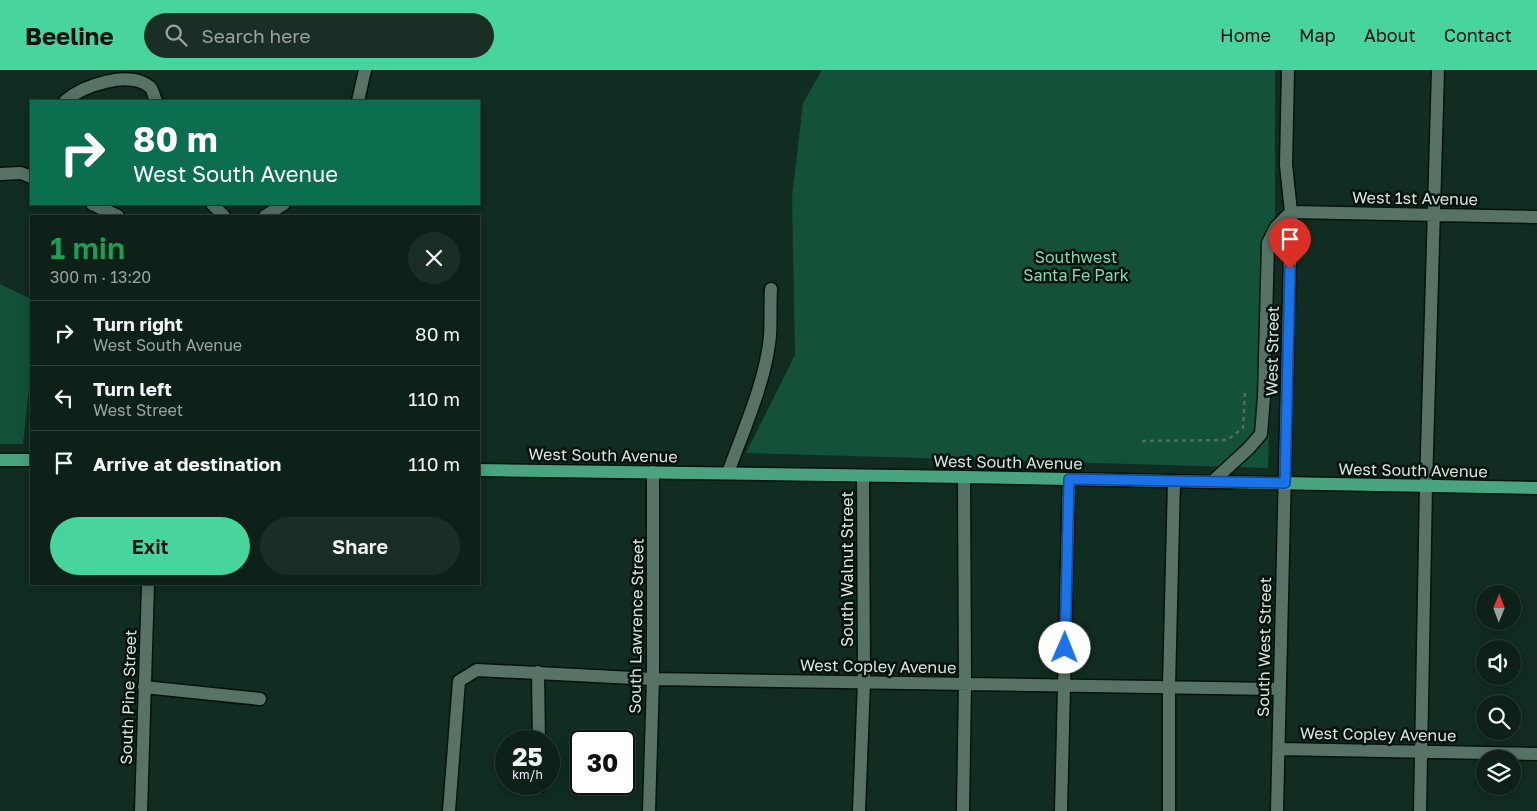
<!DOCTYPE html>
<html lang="en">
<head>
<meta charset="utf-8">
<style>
  :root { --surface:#0d2118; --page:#1b2e25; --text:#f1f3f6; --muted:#9aa3a2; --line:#2d3e37; --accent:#48d49d }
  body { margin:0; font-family:"Golos Text",sans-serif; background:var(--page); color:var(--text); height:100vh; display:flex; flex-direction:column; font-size:19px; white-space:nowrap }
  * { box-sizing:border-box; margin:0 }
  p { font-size:16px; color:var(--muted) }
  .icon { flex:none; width:28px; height:28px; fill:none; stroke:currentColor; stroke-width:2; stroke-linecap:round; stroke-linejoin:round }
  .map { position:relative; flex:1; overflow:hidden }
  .side { position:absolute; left:30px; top:145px; width:450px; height:370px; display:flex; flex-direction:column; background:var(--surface); border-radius:0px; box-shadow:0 2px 12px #0003,0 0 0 1px var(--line) }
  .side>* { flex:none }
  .guide { position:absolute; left:30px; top:30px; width:450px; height:105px; border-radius:0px; box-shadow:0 2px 12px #0003,0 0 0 1px var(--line); background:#0b6e4f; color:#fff; overflow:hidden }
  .needle { width:32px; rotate:1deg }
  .buttons { position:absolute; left:1476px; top:515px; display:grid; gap:10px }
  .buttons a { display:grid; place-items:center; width:45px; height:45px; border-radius:50%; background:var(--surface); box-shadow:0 2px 12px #0003,0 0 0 1px var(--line); font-size:25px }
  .speed { position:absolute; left:495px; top:660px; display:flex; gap:10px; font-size:25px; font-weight:700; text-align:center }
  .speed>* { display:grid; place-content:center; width:65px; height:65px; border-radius:50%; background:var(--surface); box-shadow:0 2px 12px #0003,0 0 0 1px var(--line); line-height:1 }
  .speed small { font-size:12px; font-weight:400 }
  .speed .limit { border:2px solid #111; border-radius:8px; background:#fff; color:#111 }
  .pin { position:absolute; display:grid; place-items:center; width:42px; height:42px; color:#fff; margin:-51px -21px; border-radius:50% 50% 50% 0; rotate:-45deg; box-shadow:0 0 5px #0007 }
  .pin .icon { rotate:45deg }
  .me { position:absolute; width:55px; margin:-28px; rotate:1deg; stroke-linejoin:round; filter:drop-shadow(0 0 4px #0008) }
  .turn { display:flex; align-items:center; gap:18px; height:105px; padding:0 20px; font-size:22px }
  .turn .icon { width:65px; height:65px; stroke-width:2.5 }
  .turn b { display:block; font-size:35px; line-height:42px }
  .round { display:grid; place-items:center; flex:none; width:52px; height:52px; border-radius:26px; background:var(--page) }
  .head { display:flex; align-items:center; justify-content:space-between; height:85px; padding:0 20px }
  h1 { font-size:30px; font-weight:600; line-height:38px; color:#1e9e55 }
  .cta { display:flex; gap:10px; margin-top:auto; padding:10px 20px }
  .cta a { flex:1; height:58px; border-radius:30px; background:var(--accent); color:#111; font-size:20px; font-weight:600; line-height:58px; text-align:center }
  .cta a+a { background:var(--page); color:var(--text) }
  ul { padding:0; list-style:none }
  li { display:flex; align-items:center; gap:15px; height:65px; padding:0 20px; border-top:1px solid var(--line) }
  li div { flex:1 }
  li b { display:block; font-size:19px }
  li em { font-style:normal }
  header { display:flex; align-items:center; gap:30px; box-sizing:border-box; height:70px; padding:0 25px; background:var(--accent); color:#111 }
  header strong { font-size:24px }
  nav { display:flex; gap:28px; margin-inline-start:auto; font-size:18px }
  .search { width:350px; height:45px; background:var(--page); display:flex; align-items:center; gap:12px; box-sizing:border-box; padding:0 18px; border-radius:28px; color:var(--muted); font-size:19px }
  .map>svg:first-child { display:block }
  .green { fill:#145139 }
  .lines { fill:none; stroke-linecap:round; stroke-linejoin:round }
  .minor-casing { stroke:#00140a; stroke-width:15 }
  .major-casing { stroke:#00140a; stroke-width:15 }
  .path { stroke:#546b61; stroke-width:2.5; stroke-dasharray:4 4; stroke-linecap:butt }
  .minor { stroke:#577365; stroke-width:12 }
  .major { stroke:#49a47f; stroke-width:12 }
  .route-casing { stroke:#114b97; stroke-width:12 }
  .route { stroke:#1a73e8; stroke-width:9 }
  .labels { text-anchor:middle; stroke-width:5; stroke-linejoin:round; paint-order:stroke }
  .street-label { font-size:16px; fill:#d6e6de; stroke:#07120d }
  .park-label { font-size:16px; fill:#82dab2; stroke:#07120d }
</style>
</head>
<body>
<header>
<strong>Beeline</strong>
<div class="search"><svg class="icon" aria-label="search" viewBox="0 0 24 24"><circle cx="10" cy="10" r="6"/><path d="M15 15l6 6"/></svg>Search here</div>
<nav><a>Home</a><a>Map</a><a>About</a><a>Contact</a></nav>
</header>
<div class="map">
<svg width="1537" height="741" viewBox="0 0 1537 741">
  <rect width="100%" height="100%" fill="#112c20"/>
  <path class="green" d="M822,0H1275V143L1268,398L746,383L795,285L792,127L803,33Z
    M0,214L31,229V300L23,374H0Z"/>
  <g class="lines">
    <g class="minor-casing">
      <path id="minor" d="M65,31C84,15 129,0 150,17C153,20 154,27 156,31
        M358,31L365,0
        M0,104L21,103L31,107
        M92,134L118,146
        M212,134L224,146
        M265,146L284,134
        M728,403C743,361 766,311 770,266C771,251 770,235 771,219
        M1212,412L1249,378L1261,364L1264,327L1268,173L1276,157L1291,142L1537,147
        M538,602L539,671
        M144,617L260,629
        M1279,679L1537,684
        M540,714V716
        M141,741L148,514
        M449,741L459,611L477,600L653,609L1279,619
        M649,741L653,609V402
        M859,741L864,612L863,406
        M963,741L965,614L964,407
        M1061,741L1069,409
        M1169,741V616L1174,411
        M1277,741L1291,142L1286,95L1288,0
        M1420,741L1426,416L1438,0"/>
    </g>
    <g class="major-casing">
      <path id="major" d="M0,390H31
        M479,400L964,407L1537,418"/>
    </g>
    <path class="path" d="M1142,371L1227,370L1243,358L1245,320"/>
    <use href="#minor" class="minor"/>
    <use href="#major" class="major"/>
  </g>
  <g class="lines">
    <g class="route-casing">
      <path id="route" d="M1065,578L1069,409L1285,413L1290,199"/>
    </g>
    <use href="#route" class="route"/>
  </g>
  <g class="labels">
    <g class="street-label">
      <text transform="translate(1415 128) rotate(1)" y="6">West 1st Avenue</text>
      <text transform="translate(1272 281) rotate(-89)" y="6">West Street</text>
      <text transform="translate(603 385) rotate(1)" y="6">West South Avenue</text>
      <text transform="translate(1008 392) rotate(1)" y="6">West South Avenue</text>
      <text transform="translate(1413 400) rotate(1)" y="6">West South Avenue</text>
      <text transform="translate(847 499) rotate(-90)" y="6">South Walnut Street</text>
      <text transform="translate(636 556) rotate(-89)" y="6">South Lawrence Street</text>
      <text transform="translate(1264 577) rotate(-89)" y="6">South West Street</text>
      <text transform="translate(878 596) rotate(1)" y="6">West Copley Avenue</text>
      <text transform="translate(128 627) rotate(-88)" y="6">South Pine Street</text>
      <text transform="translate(1378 664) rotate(1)" y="6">West Copley Avenue</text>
    </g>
    <g class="park-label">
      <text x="1076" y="193">Southwest<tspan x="1076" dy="18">Santa Fe Park</tspan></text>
    </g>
  </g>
</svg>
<div class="buttons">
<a><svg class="needle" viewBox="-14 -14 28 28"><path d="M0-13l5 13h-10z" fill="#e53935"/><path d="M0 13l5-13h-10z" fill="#9aa3a2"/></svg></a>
<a><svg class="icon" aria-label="sound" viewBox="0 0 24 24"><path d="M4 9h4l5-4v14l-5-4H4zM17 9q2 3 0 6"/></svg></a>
<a><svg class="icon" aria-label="search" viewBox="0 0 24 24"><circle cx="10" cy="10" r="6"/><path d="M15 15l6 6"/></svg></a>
<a><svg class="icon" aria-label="layers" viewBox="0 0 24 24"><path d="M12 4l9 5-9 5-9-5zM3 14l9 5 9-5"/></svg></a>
</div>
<div class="speed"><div>25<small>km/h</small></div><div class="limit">30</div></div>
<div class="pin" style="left:1290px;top:199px;background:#d93025"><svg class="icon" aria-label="arrive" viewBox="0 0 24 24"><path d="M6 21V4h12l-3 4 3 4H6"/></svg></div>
<svg class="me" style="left:1065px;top:578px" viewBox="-20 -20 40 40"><circle r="19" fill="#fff"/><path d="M0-13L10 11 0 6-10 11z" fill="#1a73e8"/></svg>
<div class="guide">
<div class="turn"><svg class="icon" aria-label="right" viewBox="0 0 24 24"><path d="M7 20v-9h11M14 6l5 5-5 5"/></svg><div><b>80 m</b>West South Avenue</div></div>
</div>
<section class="side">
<div class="head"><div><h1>1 min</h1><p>300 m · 13:20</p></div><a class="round"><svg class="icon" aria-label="close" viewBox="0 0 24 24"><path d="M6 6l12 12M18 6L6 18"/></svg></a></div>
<ul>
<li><svg class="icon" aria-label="right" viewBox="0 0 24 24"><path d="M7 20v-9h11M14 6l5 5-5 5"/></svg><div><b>Turn right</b><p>West South Avenue</p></div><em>80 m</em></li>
<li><svg class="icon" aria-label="left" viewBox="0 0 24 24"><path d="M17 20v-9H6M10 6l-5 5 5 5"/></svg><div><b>Turn left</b><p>West Street</p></div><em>110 m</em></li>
<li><svg class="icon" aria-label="arrive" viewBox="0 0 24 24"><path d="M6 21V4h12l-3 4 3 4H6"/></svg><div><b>Arrive at destination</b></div><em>110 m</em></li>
</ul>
<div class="cta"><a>Exit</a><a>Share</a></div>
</section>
</div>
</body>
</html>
